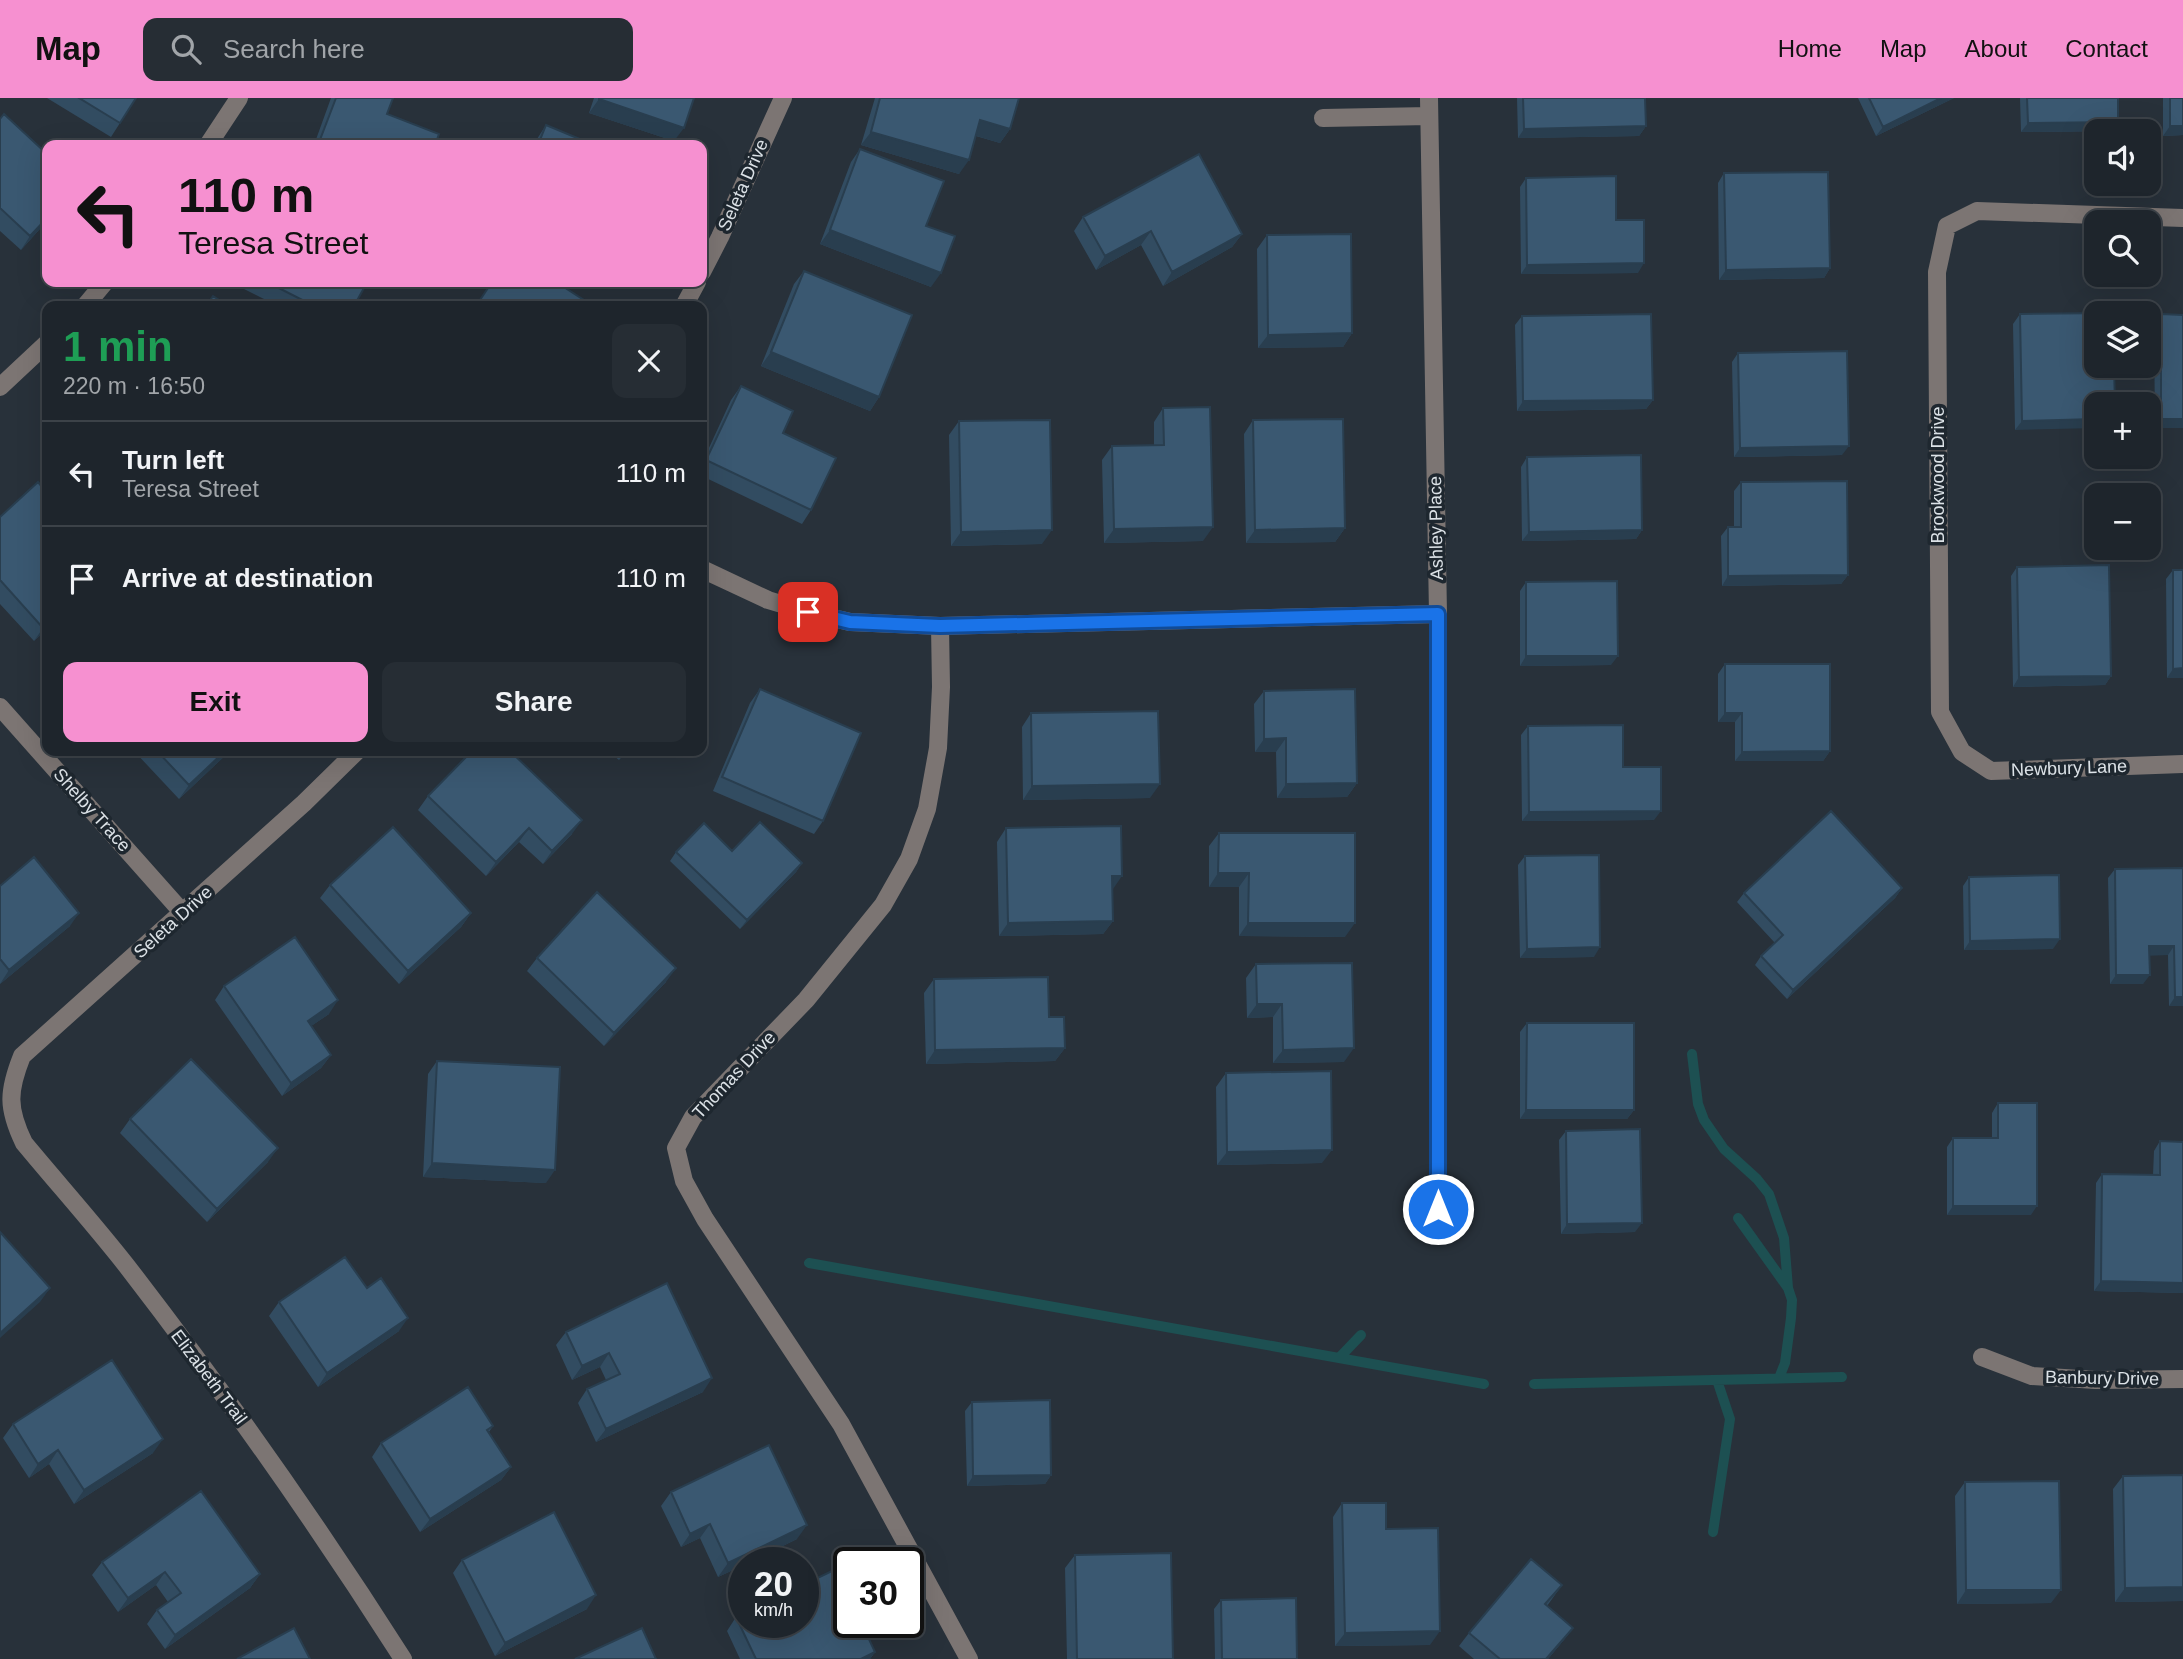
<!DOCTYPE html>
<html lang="en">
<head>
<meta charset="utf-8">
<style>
  :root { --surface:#1e252c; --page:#262d34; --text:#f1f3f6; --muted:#a1a5a9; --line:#3c4248; --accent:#f690d0 }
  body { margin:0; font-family:Arial,sans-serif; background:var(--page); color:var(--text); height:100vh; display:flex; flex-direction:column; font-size:26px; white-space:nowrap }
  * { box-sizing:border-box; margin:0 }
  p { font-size:23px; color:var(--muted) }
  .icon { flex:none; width:38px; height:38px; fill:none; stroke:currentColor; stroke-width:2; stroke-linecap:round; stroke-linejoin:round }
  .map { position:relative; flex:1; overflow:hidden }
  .sheet { position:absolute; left:42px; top:203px; width:665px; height:455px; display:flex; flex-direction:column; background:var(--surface); border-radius:14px; box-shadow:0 7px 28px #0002,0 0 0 2px var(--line) }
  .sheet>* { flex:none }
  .banner { position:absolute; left:42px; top:42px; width:665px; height:147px; border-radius:14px; box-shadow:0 7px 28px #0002,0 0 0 2px var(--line); background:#f690d0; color:#111; overflow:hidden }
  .tools { position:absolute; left:2084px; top:21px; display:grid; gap:14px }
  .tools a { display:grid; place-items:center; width:77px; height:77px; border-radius:14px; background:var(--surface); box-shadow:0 7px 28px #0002,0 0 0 2px var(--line); font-size:35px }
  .speed { position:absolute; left:728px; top:1449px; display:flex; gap:14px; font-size:35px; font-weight:700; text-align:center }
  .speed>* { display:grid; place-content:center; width:91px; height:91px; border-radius:50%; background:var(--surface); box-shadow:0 7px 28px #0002,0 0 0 2px var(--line); line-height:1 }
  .speed small { font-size:18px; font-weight:400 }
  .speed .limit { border:4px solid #111; border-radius:10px; background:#fff; color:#111 }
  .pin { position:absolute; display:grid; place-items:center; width:60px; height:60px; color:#fff; margin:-30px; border-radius:14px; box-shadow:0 4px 10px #0006 }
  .me { position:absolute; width:77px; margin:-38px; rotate:0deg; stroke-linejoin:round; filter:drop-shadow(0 0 5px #0008) }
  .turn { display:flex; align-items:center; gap:24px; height:147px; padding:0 21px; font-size:32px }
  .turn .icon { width:91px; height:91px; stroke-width:2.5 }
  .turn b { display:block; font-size:49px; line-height:60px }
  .round { display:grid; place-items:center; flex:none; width:74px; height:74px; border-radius:14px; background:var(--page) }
  .head { display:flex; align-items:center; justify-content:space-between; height:119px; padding:0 21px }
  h1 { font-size:42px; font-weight:800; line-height:52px; color:#1e9e55 }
  .primary-button { display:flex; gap:14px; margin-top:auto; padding:14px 21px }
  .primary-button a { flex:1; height:80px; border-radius:14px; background:var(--accent); color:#111; font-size:28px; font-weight:800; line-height:80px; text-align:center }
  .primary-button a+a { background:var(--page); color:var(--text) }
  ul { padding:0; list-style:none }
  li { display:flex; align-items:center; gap:21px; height:105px; padding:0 21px; border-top:2px solid var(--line) }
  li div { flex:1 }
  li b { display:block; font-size:26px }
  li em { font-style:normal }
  header { display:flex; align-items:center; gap:42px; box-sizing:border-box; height:98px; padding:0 35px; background:var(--accent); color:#111 }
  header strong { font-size:33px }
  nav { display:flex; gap:38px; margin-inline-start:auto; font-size:24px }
  .search { width:490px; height:63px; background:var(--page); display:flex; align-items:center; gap:18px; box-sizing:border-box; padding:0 24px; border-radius:14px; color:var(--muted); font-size:26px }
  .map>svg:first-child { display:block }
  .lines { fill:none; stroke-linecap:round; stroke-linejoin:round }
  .stream { stroke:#1d5052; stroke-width:10 }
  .minor { stroke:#7c7573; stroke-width:18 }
  .wall { fill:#324c61 }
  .shaded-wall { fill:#293e4f }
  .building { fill:#3a5871; stroke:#293e4f; stroke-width:2 }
  .route-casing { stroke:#114b97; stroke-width:18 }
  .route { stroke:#1a73e8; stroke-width:12 }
  .labels { text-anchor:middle; stroke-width:7; stroke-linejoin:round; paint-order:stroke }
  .street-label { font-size:18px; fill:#dce2e7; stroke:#1e272f }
</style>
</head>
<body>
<header>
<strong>Map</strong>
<div class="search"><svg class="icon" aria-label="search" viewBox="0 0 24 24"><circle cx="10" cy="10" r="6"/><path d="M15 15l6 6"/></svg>Search here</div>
<nav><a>Home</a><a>Map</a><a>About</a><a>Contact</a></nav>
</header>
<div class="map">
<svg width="2183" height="1561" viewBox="0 0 2183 1561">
  <rect width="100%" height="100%" fill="#28313a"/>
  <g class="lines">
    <path class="stream" d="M1692,956L1698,1006L1704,1022L1724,1051L1757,1081L1769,1096L1784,1140L1788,1190
      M1738,1120L1788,1190L1792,1202L1791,1220L1785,1265L1779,1280
      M809,1165L1484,1286
      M1339,1260L1361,1237
      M1534,1286L1842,1279
      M1713,1434L1730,1321L1717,1282"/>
    <path class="minor" d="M1429,0L1438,516V1111
      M1323,20L1429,18
      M208,47L239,0
      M2183,120L1977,113L1947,128L1937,174L1940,614L1962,654L1991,673L2183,666
      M702,174L720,139L783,0
      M85,208L105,184
      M684,208L697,184
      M0,289L47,245
      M702,471L768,502L808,514L850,524L940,528L1438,516
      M940,528L941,589L938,650L927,711L909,761L883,807L806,902L693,1019L676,1050L684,1083L705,1121L841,1326L969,1561
      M0,609L183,815
      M357,653L304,705L22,958C8,993 7,1010 24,1045C58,1086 93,1125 126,1167C224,1294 317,1426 403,1561
      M1982,1259L2032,1278L2096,1282L2183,1281"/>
  </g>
  <path class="wall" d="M47,0H136L111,39Z
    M331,0H393L387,16L435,47H314Z
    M594,0H694L674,43L589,15Z
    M875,0H1019L1010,31L1000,45L976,38L959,76L861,47Z
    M1517,0H1645L1646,28L1639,38L1518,40Z
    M1858,0H1954L1876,38Z
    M2020,0H2118V24L2112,33L2021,34Z
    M2163,0H2183V37L2163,38Z
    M0,21L47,123L21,152L0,133Z
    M546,27L594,47H534L537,41Z
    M860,51L926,128L931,189L820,146L851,64Z
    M1724,75L1830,170L1824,180L1719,182L1718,85Z
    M1526,80L1616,122L1638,175L1521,176L1520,89Z
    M1083,119L1242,136L1232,149L1163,188L1141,147L1096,172L1074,133Z
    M1267,137L1352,235L1343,249L1258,250L1257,151Z
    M804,173L879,299L870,313L761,268L794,186Z
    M235,184H352L354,208H278L234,186Z
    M2020,216L2115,306L2015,332L2013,226Z
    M2161,216L2183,217V330H2155L2154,226Z
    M1522,218L1653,302L1646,311L1517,313L1515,227Z
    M1738,255L1842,357L1734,359L1732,264Z
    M741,288L783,335L811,412L802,426L702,378V365L731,302Z
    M1163,310L1203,443L1104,445L1102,362L1112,348L1154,347V324Z
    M1253,322L1345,430L1335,444L1246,445L1244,336Z
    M959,323L1042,446L951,448L949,337Z
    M1527,359L1642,432L1636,441L1522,443L1521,369Z
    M1741,384L1848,477L1841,486L1722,488L1721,438L1728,429H1734V393Z
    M0,419L47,531L34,543L0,506Z
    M2017,469L2111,578L2105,587L2013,589L2011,478Z
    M2173,472H2183V580H2167L2166,481Z
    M1526,484L1611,567L1520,568V493Z
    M1725,566L1830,653L1823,663H1735V624H1718V576Z
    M760,591L823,723L814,736L713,693L750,605Z
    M1264,593L1357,685L1347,699L1277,700L1276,654H1255L1254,606Z
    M1031,615L1150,700L1023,702L1022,629Z
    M1528,628L1623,669L1654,722L1522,723L1521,637Z
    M134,653H230L179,701Z
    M608,653H627L619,662Z
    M428,698L572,736L543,766L519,744L486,778L418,712Z
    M1006,730L1112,791L1113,823L1103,836L999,838L997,744Z
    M1219,735L1345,839L1239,838V789H1209V748Z
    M732,753L802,765L796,774L740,831L670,763L676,754Z
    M1525,758L1594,859L1520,860L1518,767Z
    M2183,770V908H2169L2168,857H2150L2143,886H2110L2108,780L2115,771Z
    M1969,779L2053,851L1964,852L1963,788Z
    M330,787L471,815L461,829L399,886L320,800Z
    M0,788L70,828L0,886Z
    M1902,790L1895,800L1787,901L1755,867L1761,858L1775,845L1737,804L1744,795Z
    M563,830L666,884L604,948L527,873L537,860L557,839Z
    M1256,866L1344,964L1273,965V919L1247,920L1246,880Z
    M934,881L1049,919L1065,950L1055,963L926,966L924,895Z
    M224,888L329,916L311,928L331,957L321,970L282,998L215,902Z
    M1527,925L1634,1012L1627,1021H1520V934Z
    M437,963L546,1085L423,1079L428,976Z
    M1226,975L1322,1065L1217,1067L1216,989Z
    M1998,1005L2031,1117H1947V1049L1953,1040H1992V1015Z
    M130,1021L268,1064L207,1124L120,1035Z
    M1566,1033L1635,1134L1561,1136L1559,1042Z
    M2160,1043L2183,1044V1195L2094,1193L2096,1085L2102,1076L2153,1077L2154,1053Z
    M279,1204L399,1233L318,1289L269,1218Z
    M566,1234L703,1294L596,1344L578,1305L587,1291L606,1282L600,1269L572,1282L556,1247Z
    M972,1304L1051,1377L1045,1386L967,1388L965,1313Z
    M13,1326L153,1355L74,1406L49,1366L29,1380L3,1340Z
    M493,1328L489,1334L511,1369L501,1382L420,1434L372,1359L381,1345Z
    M2123,1378L2183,1503L2115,1504L2113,1391Z
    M1965,1384L2051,1505L1957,1506L1955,1398Z
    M671,1394L797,1441L748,1465H744V1467L718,1479L700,1440L681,1449L661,1408Z
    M1342,1405L1386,1431L1430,1547L1335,1548L1333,1419Z
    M1075,1457L1173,1561H1067L1065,1470Z
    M462,1462L587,1511L495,1558L453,1475Z
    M102,1464L260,1476L250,1490L165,1551L147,1526L157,1512L168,1504L156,1487L118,1514L92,1477Z
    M1562,1487L1547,1508L1573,1530L1563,1543L1548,1561H1474L1459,1548L1469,1535Z
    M1221,1502L1297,1561H1215L1214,1511Z
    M736,1519L875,1554L870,1561H740L727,1533Z"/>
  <path class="shaded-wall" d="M1941,0H1954L1876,38L1883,29Z
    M599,1L684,30L674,43L589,15Z
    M980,22L1010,31L1000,45L970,36Z
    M2118,24L2112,33L2021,34L2028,25Z
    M1646,28L1639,38L1518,40L1524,31Z
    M2170,28H2183V37L2163,38Z
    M871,34L969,62L959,76L861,47Z
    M47,120V123L21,152L30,138Z
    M830,132L941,175L931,189L820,146Z
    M1151,133L1141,147L1096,172L1105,158Z
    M1242,136L1232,149L1163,188L1172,174Z
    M1644,165L1638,175L1521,176L1527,167Z
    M1830,170L1824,180L1719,182L1726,172Z
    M1352,235L1343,249L1258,250L1268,237Z
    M771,254L879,299L870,313L761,268Z
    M1653,302L1646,311L1517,313L1523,303Z
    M2096,321V330L2015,332L2022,323Z
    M2161,321H2183V330H2155Z
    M1849,348L1842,357L1734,359L1740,350Z
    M1213,429L1203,443L1104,445L1114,431Z
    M1345,430L1335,444L1246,445L1255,432Z
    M1052,432L1042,446L951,448L961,434Z
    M1642,432L1636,441L1522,443L1529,434Z
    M1848,477L1841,486L1722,488L1728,478Z
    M47,526V531L34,543L43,530Z
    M1526,558H1618L1611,567L1520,568Z
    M2183,570V580H2167L2173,571Z
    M2111,578L2105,587L2013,589L2019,579Z
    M1725,615H1742L1735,624H1718Z
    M1286,640L1276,654H1255L1264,641Z
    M225,653H230L179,701L189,687Z
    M1830,653L1823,663H1735L1742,654Z
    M1357,685L1347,699L1277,700L1286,686Z
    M1160,686L1150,700L1023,702L1032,688Z
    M1661,713L1654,722L1522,723L1529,714Z
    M582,722L572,736L543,766L552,753Z
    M529,730L519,744L486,778L496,764Z
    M802,765L796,774L740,831L747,822Z
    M1218,775H1249L1239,789H1209Z
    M1112,778H1122L1113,791Z
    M1902,790L1895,800L1787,901L1793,892Z
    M79,815L70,828L0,886L9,872Z
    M471,815L461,829L399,886L408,873Z
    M1113,823L1103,836L999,838L1008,825Z
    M1248,825H1355L1345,839L1239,838Z
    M2060,841L2053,851L1964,852L1970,843Z
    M2149,848H2174L2168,857L2143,858Z
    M1600,849L1594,859L1520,860L1527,851Z
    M676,870L666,884L604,948L614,935Z
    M2116,877H2150L2143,886H2110Z
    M2175,899H2183V908H2169Z
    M338,902L329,916L298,937L308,923Z
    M1257,906H1282L1273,919L1247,920Z
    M1065,950L1055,963L926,966L935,952Z
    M1354,950L1344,964L1273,965L1283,952Z
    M331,957L321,970L282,998L291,985Z
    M1526,1012H1634L1627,1021H1520Z
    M278,1050L268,1064L207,1124L217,1111Z
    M1332,1052L1322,1065L1217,1067L1227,1054Z
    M432,1065L555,1072L546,1085L423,1079Z
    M1953,1108H2037L2031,1117H1947Z
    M1642,1125L1635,1134L1561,1136L1567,1126Z
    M2101,1183L2183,1185V1195L2094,1193Z
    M50,1190L40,1204L0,1240V1235Z
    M408,1220L399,1233L318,1289L327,1275Z
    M609,1255L600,1269L572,1282L582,1268Z
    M712,1280L703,1294L596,1344L606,1331Z
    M163,1341L153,1355L74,1406L84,1392Z
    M58,1352L49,1366L29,1380L38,1366Z
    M511,1369L501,1382L420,1434L430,1421Z
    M1051,1377L1045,1386L967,1388L973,1378Z
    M710,1426L700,1440L681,1449L690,1436Z
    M807,1427L797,1441L748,1465H744V1467L718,1479L728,1465Z
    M165,1474L156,1487L118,1514L128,1500Z
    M260,1476L250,1490L165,1551L175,1537Z
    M2183,1489V1503L2115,1504L2125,1490Z
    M1966,1492H2061L2051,1505L1957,1506Z
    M596,1497L587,1511L495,1558L505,1545Z
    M1573,1530L1563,1543L1548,1561H1546Z
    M1440,1533L1430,1547L1335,1548L1345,1535Z
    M875,1554L870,1561H861Z"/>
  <path class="building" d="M79,0H136L120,25Z
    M336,0H393L387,16L439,36L435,47H318Z
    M599,0H694L684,30L599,1Z
    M880,0H1019L1010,31L980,22L969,62L871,34Z
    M1523,0H1645L1646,28L1524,31Z
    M1869,0H1941L1883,29Z
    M2027,0H2118V24L2028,25Z
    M2170,0H2183V28H2170Z
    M4,16L47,56V120L30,138L0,110V21Z
    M546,27L594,47H538Z
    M860,51L944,83L926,128L955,138L941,175L830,132Z
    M1199,56L1242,136L1172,174L1151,133L1105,158L1083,119Z
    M1828,74L1830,170L1726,172L1724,75Z
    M1616,78V122H1644V165L1527,167L1526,80Z
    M1351,136L1352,235L1268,237L1267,137Z
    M804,173L912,217L879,299L771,254Z
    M267,184H352L364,190L354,208H314Z
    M492,184H556L590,206L588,208H476Z
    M213,198L228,208H206Z
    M2096,215V268H2114L2115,306H2096V321L2022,323L2020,216L2114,215Z
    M1651,216L1653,302L1523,303L1522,218Z
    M2161,216L2183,217V321H2161Z
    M1847,253L1849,348L1740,350L1738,255Z
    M741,288L793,313L783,335L836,360L811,412L706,362Z
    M1210,309L1213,429L1114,431L1112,348L1164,347L1163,310Z
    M1343,321L1345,430L1255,432L1253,322Z
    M1050,322L1052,432L961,434L959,323Z
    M1641,357L1642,432L1529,434L1527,359Z
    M1847,383L1848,477L1728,478V429H1741V384Z
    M38,384L47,395V526L43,530L0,482V419Z
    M2109,467L2111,578L2019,579L2017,469Z
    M2173,472H2183V570L2173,571Z
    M1617,483L1618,558H1526V484Z
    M1725,566H1830V653L1742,654V615H1725Z
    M760,591L861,635L823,723L722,679Z
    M1355,591L1357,685L1286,686V640L1264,641V593Z
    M1158,613L1160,686L1032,688L1031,615Z
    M1623,627V669H1661V713L1529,714L1528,628Z
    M157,653H225L189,687Z
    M472,653H510L582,722L552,753L529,730L496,764L428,698Z
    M1831,713L1902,790L1793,892L1761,858L1783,837L1744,795Z
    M760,724L802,765L747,822L676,754L704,725L732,753Z
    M1121,728L1122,778H1112L1113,823L1008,825L1006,730Z
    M393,729L471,815L408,873L330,787Z
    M1219,735H1355V825H1248L1249,775H1218Z
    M1599,757L1600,849L1527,851L1525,758Z
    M34,759L79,815L9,872L0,861V788Z
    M2183,770V899H2175L2174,848H2149L2150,877H2116L2115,771Z
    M2059,777L2060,841L1970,843L1969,779Z
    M597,794L676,870L614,935L537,860Z
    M295,839L338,902L308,923L331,957L291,985L224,888Z
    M1352,865L1354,950L1283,952L1282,906H1257L1256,866Z
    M1048,879L1049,919H1064L1065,950L935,952L934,881Z
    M1527,925H1634V1012H1526Z
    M191,961L278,1050L217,1111L130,1021Z
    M437,963L560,969L555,1072L432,1065Z
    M1331,973L1332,1052L1227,1054L1226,975Z
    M1998,1005H2037V1108H1953V1040H1998Z
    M1640,1031L1642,1125L1567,1126L1566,1033Z
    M2160,1043L2183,1044V1185L2101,1183L2102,1076L2160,1077Z
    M0,1134L50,1190L0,1235Z
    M345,1159L367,1190L381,1180L408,1220L327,1275L279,1204Z
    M667,1185L712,1280L606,1331L587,1291L620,1276L609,1255L582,1268L566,1234Z
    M112,1262L163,1341L84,1392L58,1352L38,1366L13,1326Z
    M468,1289L493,1328L487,1332L511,1369L430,1421L381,1345Z
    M1050,1302L1051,1377L973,1378L972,1304Z
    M769,1347L807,1427L728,1465L710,1426L690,1436L671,1394Z
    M2183,1377V1489L2125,1490L2123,1378Z
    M2059,1383L2061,1492H1966L1965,1384Z
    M201,1393L260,1476L175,1537L157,1512L181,1495L165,1474L128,1500L102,1464Z
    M1342,1405H1386V1431L1438,1430L1440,1533L1345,1535Z
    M554,1414L596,1497L505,1545L462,1462Z
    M1171,1455L1173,1561H1077L1075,1457Z
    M1531,1461L1562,1487L1545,1506L1573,1530L1546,1561H1500L1469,1535Z
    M836,1471L849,1499V1524H861L875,1554L861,1561H756L736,1519L744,1516V1524H803V1487Z
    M1296,1500L1297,1561H1222L1221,1502Z
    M294,1530L310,1561H237Z
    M642,1530L656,1561H575Z"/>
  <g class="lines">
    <g class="route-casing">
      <path id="route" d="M808,514L850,524L940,528L1438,516V1111"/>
    </g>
    <use href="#route" class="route"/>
  </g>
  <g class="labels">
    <g class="street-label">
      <text transform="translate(743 87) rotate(-66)" y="6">Seleta Drive</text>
      <text transform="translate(1938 377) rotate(-90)" y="6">Brookwood Drive</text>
      <text transform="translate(1436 430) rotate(-91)" y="6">Ashley Place</text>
      <text transform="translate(2069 670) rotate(-2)" y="6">Newbury Lane</text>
      <text transform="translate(92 712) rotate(48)" y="6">Shelby Trace</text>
      <text transform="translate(173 824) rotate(-42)" y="6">Seleta Drive</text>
      <text transform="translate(734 977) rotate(-47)" y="6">Thomas Drive</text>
      <text transform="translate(209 1279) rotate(53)" y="6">Elizabeth Trail</text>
      <text transform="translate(2102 1280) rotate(1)" y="6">Banbury Drive</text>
    </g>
  </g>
</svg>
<div class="tools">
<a><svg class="icon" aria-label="sound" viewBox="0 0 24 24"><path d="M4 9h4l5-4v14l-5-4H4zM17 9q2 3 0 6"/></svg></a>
<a><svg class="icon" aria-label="search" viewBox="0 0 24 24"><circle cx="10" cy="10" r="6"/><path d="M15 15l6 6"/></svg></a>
<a><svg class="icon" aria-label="layers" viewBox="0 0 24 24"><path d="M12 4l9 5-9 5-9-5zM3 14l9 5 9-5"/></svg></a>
<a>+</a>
<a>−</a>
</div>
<div class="speed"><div>20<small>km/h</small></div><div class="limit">30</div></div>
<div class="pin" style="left:808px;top:514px;background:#d93025"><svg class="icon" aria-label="arrive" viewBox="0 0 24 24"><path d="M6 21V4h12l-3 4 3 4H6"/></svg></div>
<svg class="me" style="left:1438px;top:1111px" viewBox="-20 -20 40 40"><circle r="17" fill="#1a73e8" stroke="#fff" stroke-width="3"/><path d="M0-11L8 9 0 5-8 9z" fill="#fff"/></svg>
<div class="banner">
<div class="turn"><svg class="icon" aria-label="left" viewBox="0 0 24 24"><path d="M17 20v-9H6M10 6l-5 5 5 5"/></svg><div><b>110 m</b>Teresa Street</div></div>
</div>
<section class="sheet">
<div class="head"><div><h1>1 min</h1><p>220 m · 16:50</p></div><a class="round"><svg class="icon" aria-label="close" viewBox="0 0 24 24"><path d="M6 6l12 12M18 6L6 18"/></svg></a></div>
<ul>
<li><svg class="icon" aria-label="left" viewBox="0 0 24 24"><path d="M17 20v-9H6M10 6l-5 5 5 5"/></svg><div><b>Turn left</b><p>Teresa Street</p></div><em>110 m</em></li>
<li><svg class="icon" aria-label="arrive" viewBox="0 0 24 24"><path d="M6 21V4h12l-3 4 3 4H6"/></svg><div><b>Arrive at destination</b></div><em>110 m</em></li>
</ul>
<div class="primary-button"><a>Exit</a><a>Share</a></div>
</section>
</div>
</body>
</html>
